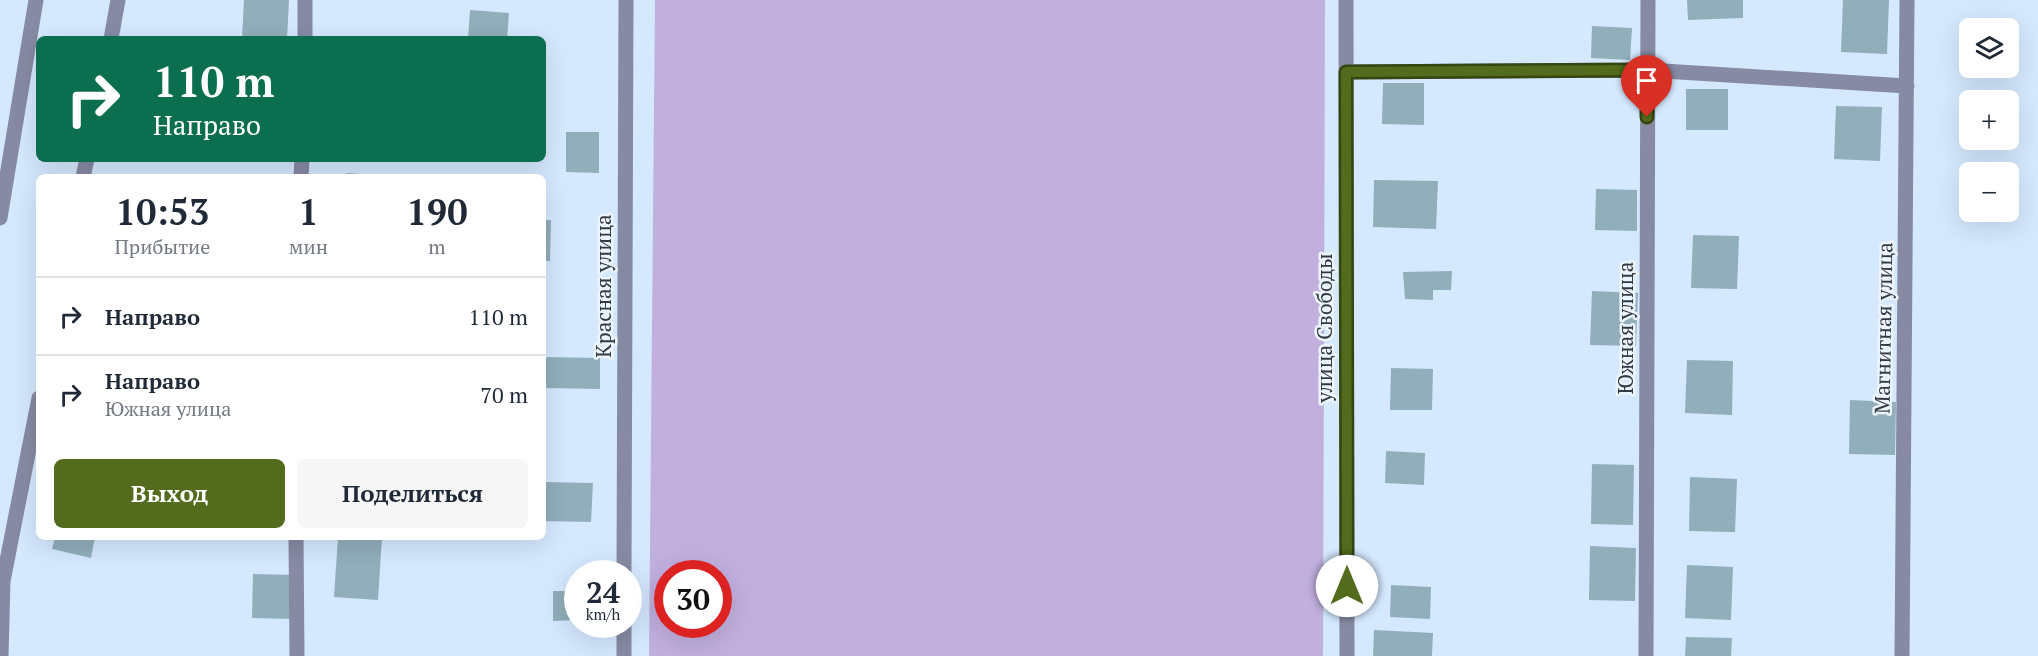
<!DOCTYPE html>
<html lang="ru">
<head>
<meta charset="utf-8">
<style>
  :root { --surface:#fff; --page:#f6f6f7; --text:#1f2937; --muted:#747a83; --line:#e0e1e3; --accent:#536b1c }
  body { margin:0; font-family:"PT Serif",serif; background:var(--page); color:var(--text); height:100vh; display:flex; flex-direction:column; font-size:22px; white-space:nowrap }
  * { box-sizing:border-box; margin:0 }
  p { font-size:20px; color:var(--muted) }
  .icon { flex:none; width:33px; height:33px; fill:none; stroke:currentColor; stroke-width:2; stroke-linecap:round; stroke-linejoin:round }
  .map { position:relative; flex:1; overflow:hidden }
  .drawer { position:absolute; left:36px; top:174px; width:510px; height:366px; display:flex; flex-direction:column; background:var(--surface); border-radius:9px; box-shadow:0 6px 24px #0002 }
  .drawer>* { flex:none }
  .top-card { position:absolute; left:36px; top:36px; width:510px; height:126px; border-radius:9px; box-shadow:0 6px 24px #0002; background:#0b6e4f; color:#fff; overflow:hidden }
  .buttons { position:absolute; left:1959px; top:18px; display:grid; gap:12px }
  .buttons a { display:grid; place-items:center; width:60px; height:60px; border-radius:9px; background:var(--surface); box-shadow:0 6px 24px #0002; font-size:30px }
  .speed { position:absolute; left:564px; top:560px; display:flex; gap:12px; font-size:30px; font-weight:700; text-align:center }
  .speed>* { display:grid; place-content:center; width:78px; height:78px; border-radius:50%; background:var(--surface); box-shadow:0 6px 24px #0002; line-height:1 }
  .speed small { font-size:15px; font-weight:400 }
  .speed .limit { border:9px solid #d22; background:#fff; color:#111 }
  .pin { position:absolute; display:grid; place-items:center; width:51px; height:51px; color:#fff; margin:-62px -26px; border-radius:50% 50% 50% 0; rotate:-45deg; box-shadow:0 0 6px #0007 }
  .pin .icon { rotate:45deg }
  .me { position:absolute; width:66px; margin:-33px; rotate:0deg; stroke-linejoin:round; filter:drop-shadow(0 0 4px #0008) }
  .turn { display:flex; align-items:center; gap:21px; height:126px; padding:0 18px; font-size:27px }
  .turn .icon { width:78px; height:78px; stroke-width:2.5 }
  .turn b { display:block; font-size:42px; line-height:51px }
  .eta { display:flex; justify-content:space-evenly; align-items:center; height:102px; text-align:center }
  .eta b { font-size:36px; font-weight:700; line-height:42px }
  .button { display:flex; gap:12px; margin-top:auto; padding:12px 18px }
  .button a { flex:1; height:69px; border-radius:9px; background:var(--accent); color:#fff; font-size:24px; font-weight:700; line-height:69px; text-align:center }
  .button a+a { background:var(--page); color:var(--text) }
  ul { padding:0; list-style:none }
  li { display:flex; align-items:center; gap:18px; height:78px; padding:0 18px; border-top:2px solid var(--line) }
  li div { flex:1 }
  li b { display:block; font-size:22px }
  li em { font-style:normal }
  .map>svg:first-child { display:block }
  .green { fill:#c1afde; fill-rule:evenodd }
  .building { fill:#91aebb }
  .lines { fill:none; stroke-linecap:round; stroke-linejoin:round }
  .minor { stroke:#868aa3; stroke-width:15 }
  .route-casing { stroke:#364612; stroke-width:15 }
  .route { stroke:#536b1c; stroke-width:10 }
  .labels { text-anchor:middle; stroke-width:5; stroke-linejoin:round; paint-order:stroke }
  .street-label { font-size:21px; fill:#313941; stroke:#ecf4fd }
</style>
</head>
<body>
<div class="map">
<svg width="2038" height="656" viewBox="0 0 2038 656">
  <rect width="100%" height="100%" fill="#d4e8fe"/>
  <path class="green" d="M655,0H1325L1323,656H649ZM668,573H718V624H668Z"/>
  <path class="building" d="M244,0H289L287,39H242Z
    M1687,0H1743V18L1688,20Z
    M1843,0H1889L1887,54L1841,52Z
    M470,10L509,13L507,39H468Z
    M1592,26L1632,28L1630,60L1591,58Z
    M1383,83H1424V125L1382,124Z
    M1686,89H1728V130H1686Z
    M1836,106L1882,107L1880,161L1834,159Z
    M566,132H599V173L566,172Z
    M347,173L374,175V177H346Z
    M1374,180L1438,181L1436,229L1373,227Z
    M1596,189L1637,190V231L1595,230Z
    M543,220H551L550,261H543Z
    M1693,235L1739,236L1737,289L1691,288Z
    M1452,271L1451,290H1433V300L1405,299L1403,272Z
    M1592,291L1638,293L1636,346L1590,345Z
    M543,357L600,358V389L543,388Z
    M1687,360L1733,361L1732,415L1685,413Z
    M1391,368L1433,369L1432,410H1390Z
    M1850,400L1896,402L1895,455L1849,454Z
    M1386,451L1425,453L1424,485L1385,483Z
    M1592,464L1634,465L1633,525L1591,524Z
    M1690,477L1737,479L1735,532L1689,531Z
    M543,482L593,483L591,522L543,521Z
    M55,537H95L91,558L52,549Z
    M338,537H382L378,600L334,597Z
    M1590,546L1636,548L1635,601L1589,600Z
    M1687,565L1733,567L1731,620L1685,618Z
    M253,574L293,575L292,619L252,618Z
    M1391,585L1431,587L1430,619L1390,617Z
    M553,591H578V620L553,621Z
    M1374,630L1433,633L1432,656H1373Z
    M1686,637L1732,638L1731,656H1685Z"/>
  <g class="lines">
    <path class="minor" d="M1346,0L1347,656
      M111,39L118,0
      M305,39V0
      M1346,72L1647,70L1907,86
      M83,177L87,159
      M301,177L302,159
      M0,218L36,0
      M296,537L297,656
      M624,573L626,0
      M1,656L3,581L39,398
      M624,656V624
      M1646,656L1648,0
      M1902,656L1907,0"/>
  </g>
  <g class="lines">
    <g class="route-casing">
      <path id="route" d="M1347,586L1346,72L1647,70V117"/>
    </g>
    <use href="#route" class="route"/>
  </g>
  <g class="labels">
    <g class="street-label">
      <text transform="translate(604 286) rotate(-90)" y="7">Красная улица</text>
      <text transform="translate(1325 328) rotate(-90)" y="7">улица Свободы</text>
      <text transform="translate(1626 328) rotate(-90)" y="7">Южная улица</text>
      <text transform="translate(1884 328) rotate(-89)" y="7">Магнитная улица</text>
    </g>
  </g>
</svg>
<div class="buttons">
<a><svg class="icon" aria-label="layers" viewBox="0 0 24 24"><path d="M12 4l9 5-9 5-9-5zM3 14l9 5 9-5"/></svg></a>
<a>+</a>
<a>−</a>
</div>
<div class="speed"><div>24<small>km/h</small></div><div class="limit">30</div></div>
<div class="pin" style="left:1647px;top:117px;background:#d93025"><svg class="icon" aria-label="arrive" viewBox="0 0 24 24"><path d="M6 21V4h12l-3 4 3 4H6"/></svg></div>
<svg class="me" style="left:1347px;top:586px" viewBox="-20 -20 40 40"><circle r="19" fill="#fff"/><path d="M0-13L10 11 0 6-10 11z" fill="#536b1c"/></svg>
<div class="top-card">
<div class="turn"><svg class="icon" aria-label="right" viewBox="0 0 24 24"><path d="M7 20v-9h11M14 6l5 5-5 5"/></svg><div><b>110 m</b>Направо</div></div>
</div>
<section class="drawer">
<div class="eta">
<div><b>10:53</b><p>Прибытие</p></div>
<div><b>1</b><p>мин</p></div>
<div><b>190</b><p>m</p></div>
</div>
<ul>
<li><svg class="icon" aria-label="right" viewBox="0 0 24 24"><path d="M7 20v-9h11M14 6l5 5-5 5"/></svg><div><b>Направо</b></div><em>110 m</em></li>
<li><svg class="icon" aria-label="right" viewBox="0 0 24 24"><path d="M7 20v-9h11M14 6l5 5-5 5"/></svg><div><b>Направо</b><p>Южная улица</p></div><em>70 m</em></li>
</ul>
<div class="button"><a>Выход</a><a>Поделиться</a></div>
</section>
</div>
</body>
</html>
